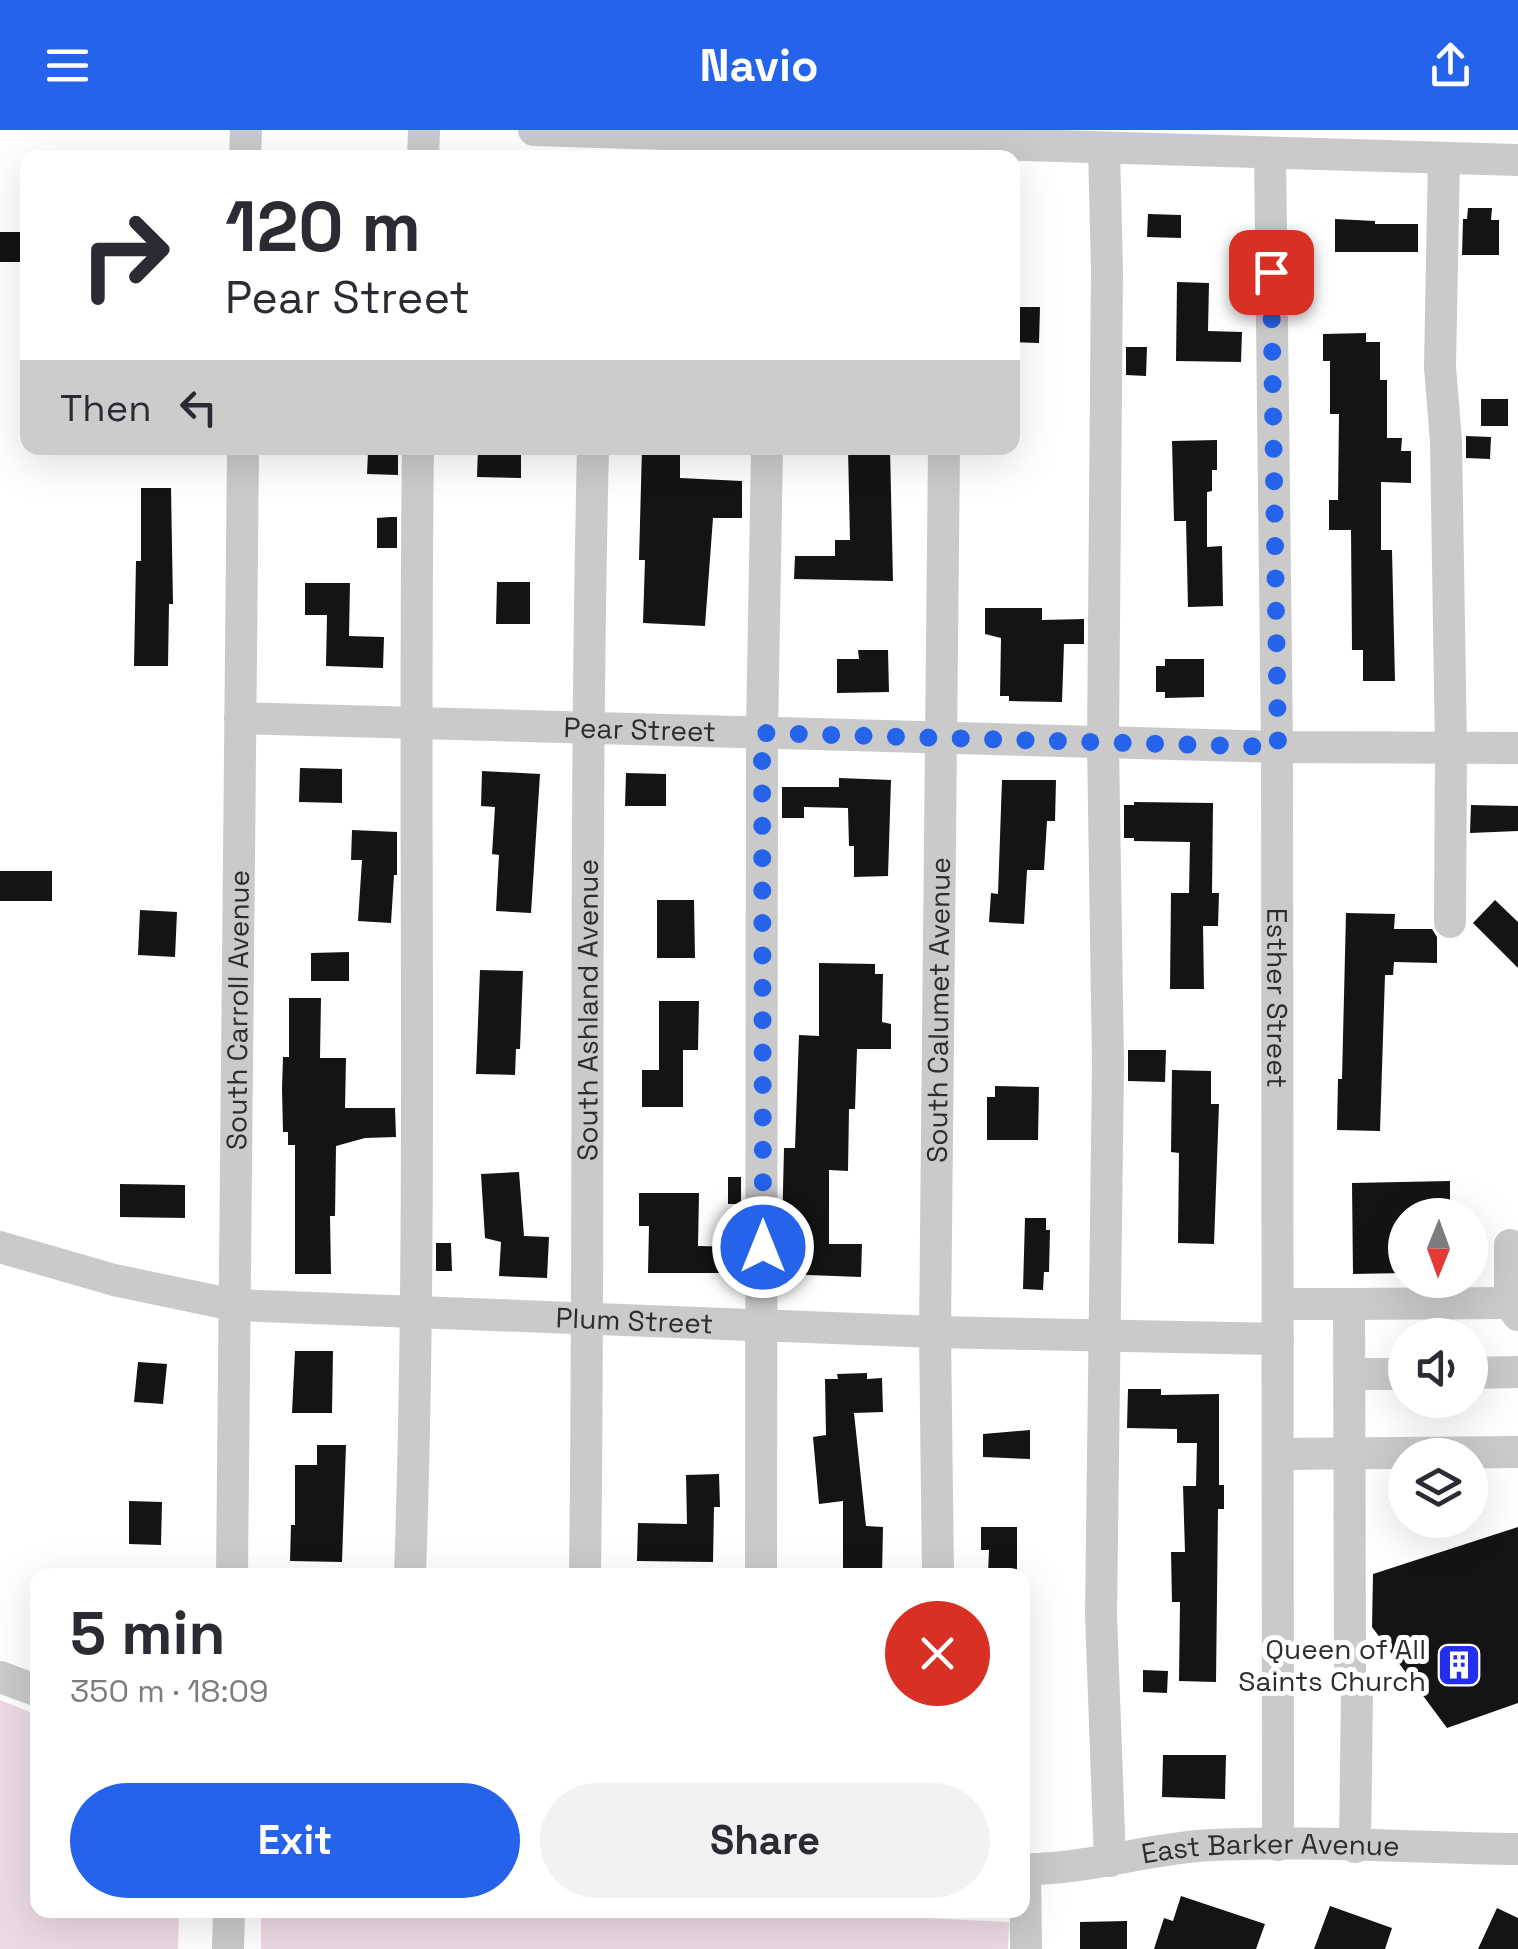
<!DOCTYPE html>
<html lang="en">
<head>
<meta charset="utf-8">
<style>
  :root { --surface:#fff; --page:#f2f2f3; --text:#2b2b33; --muted:#7c7c81; --accent:#2563eb }
  body { margin:0; font-family:"Space Grotesk",sans-serif; background:var(--page); color:var(--text); height:100vh; display:flex; flex-direction:column; font-size:38px; white-space:nowrap }
  * { box-sizing:border-box; margin:0 }
  p { font-size:32px; color:var(--muted) }
  .icon { flex:none; width:55px; height:55px; fill:none; stroke:currentColor; stroke-width:2; stroke-linecap:round; stroke-linejoin:round }
  .map { position:relative; flex:1; overflow:hidden }
  .side { position:absolute; left:30px; top:1438px; width:1000px; height:350px; display:flex; flex-direction:column; background:var(--surface); border-radius:20px; box-shadow:0 10px 40px #0002 }
  .side>* { flex:none }
  .banner { position:absolute; left:20px; top:20px; width:1000px; height:305px; border-radius:20px; box-shadow:0 10px 40px #0002; background:#fff; color:var(--text); overflow:hidden }
  .needle { width:65px; rotate:181deg }
  .controls { position:absolute; left:1388px; top:1068px; display:grid; gap:20px }
  .controls a { display:grid; place-items:center; width:100px; height:100px; border-radius:50%; background:var(--surface); box-shadow:0 10px 40px #0002; font-size:50px }
  .pin { position:absolute; display:grid; place-items:center; width:85px; height:85px; color:#fff; margin:-42px; border-radius:20px; box-shadow:0 5px 15px #0006 }
  .me { position:absolute; width:110px; margin:-55px; rotate:0deg; stroke-linejoin:round; filter:drop-shadow(0 0 8px #0008) }
  .turn { display:flex; align-items:center; gap:35px; height:210px; padding:0 40px; font-size:45px }
  .turn .icon { width:130px; height:130px; stroke-width:2.5 }
  .turn b { display:block; font-size:70px; line-height:85px }
  .then { display:flex; align-items:center; height:95px; padding:0 40px; background:#0003; gap:20px; font-size:38px }
  .round { display:grid; place-items:center; flex:none; width:105px; height:105px; border-radius:52px; background:var(--page) }
  .headline { display:flex; align-items:center; justify-content:space-between; height:170px; padding:0 40px }
  h1 { font-size:60px; font-weight:800; line-height:75px }
  .action { display:flex; gap:20px; margin-top:auto; padding:20px 40px }
  .action a { flex:1; height:115px; border-radius:60px; background:var(--accent); color:#fff; font-size:40px; font-weight:800; line-height:115px; text-align:center }
  .action a+a { background:var(--page); color:var(--text) }
  header { display:flex; justify-content:space-between; align-items:center; height:130px; padding:0 40px; background:var(--accent); color:#fff; font-size:45px; font-weight:800 }
  .map>svg:first-child { display:block }
  .green { fill:#ecd9e3 }
  .building { fill:#141414 }
  .lines { fill:none; stroke-linecap:round; stroke-linejoin:round }
  .minor { stroke:#cacaca; stroke-width:32 }
  .route { stroke:#2563eb; stroke-width:18; stroke-dasharray:0 32.4 }
  .labels { text-anchor:middle; stroke-width:10; stroke-linejoin:round; paint-order:stroke }
  .street-label { font-size:28px; fill:#2d2d2d; stroke:#fff }
  .poi-label { font-size:28px; fill:#2d2d2d; stroke:#fff; text-anchor:end }
</style>
</head>
<body>
<header><svg class="icon" aria-label="menu" viewBox="0 0 24 24"><path d="M4 6h16M4 12h16M4 18h16"/></svg>Navio<svg class="icon" aria-label="share" viewBox="0 0 24 24"><path d="M12 15V3M7 8l5-5 5 5M5 13v7h14v-7"/></svg></header>
<div class="map">
<svg width="1518" height="1819" viewBox="0 0 1518 1819">
  <rect width="100%" height="100%" fill="#fff"/>
  <path class="green" d="M0,1570L37,1585L38,1780H179L178,1819H0Z
    M261,1780H757L1009,1792L1008,1819H261Z"/>
  <path class="building" d="M1468,78H1492L1491,90H1499V125H1462L1463,89H1467Z
    M1148,84L1181,85V108L1147,107Z
    M1335,89L1375,91V94H1418V122H1335Z
    M0,102H25L24,132H0Z
    M1177,152L1209,153L1208,201L1242,202L1241,232L1176,231Z
    M1012,177H1040L1039,213L1012,212Z
    M1366,203V212H1380V250H1387V308H1402L1401,321H1411V353L1381,352V420H1392L1395,551H1363V520H1352L1351,400H1329V370H1338L1339,284H1330V231H1323V204Z
    M1126,217H1147L1146,246L1126,245Z
    M1481,269H1508V296H1481Z
    M1466,306L1491,307L1490,329L1466,328Z
    M1217,310V340H1212V361L1207,362V417L1222,416L1223,476L1188,477L1186,391H1174L1172,311Z
    M478,318H521V348L477,347Z
    M642,318H680V348L742,351V388H713L705,496L643,493L645,430H639Z
    M848,318H890L893,451L794,449L795,426H835V410H850Z
    M368,322L398,323V345L367,344Z
    M141,358H171L173,474H169L168,536H134L136,431H141Z
    M390,387H397V418H377V388Z
    M497,452H530V494H496Z
    M305,453H350L349,506L384,507L383,538L326,536L327,485H305Z
    M985,478H1042V490L1084,489V514H1064L1062,572L1009,571V566H1000L1001,508L985,504Z
    M858,520H888L889,562L837,563V529H859Z
    M1165,529H1204V567L1165,568V562H1156V536H1165Z
    M300,638L342,639V673L299,672Z
    M482,641L540,644L531,783L496,781L499,725L492,724L495,677L481,676Z
    M626,643L666,644V676H625Z
    M839,648L891,650L888,746L854,747V716H849L848,678L804,677V688H782V657H839Z
    M1002,650H1056L1055,691H1047L1044,740H1027L1024,794L989,792L991,763L998,764Z
    M1134,672L1213,673L1212,763H1219L1218,796H1203L1204,859H1170L1171,763H1189L1190,712L1134,711V708H1124V675H1134Z
    M1471,675L1518,676V701L1470,703Z
    M352,700L397,702V745H394L391,793L358,791L362,730H351Z
    M0,741H52V771H0Z
    M657,770H694L695,828H657Z
    M1495,770L1518,792V838L1473,793Z
    M140,780L177,782L175,827L138,825Z
    M1346,783L1395,784L1394,799H1432L1437,807V833L1394,832L1393,845H1385L1380,1001L1337,1000L1338,949H1342Z
    M349,822V851H311V823Z
    M819,833L875,834V844H883L882,892L891,894V919H857L855,979H849L848,1041L829,1040V1114H862L861,1147L781,1144L784,1018H795L799,905L819,906Z
    M480,840L523,841L520,919H516L515,945L476,944Z
    M289,868H321L320,928H346L345,978H395L396,1007L365,1008L336,1016L335,1086H330L331,1144H295V1015H288V1002H283L282,959L283,927H289Z
    M659,871H699L698,920H683V977H642V940H659Z
    M1128,920H1166L1165,952L1128,951Z
    M1172,940L1211,941V974H1219L1214,1114L1178,1113L1179,1023L1171,1022Z
    M995,956L1039,957L1038,1010H987V967H995Z
    M519,1042L524,1106L549,1107L547,1148L499,1146L501,1112L485,1108L481,1044Z
    M728,1047H741V1074H728Z
    M1450,1051V1085H1405V1143L1353,1144L1352,1053Z
    M120,1054L185,1055V1088L120,1087Z
    M639,1063H699L698,1116L741,1117V1143H648L649,1096H639Z
    M1025,1088H1046V1100H1050L1049,1142H1044L1043,1160L1023,1159Z
    M436,1113H451L452,1141H436Z
    M295,1221H333L332,1283H292Z
    M138,1232L167,1234L163,1274L134,1272Z
    M867,1243V1249L882,1248L883,1282L854,1283L866,1396L883,1397L882,1445H843V1371L819,1374L813,1307L826,1305L825,1249H838L837,1244Z
    M1128,1259H1161V1265L1219,1264V1355H1224V1379H1218L1216,1552L1179,1551L1180,1472H1172L1171,1422H1185L1183,1356H1196L1197,1313H1177V1299L1127,1298Z
    M1030,1300V1329L983,1327V1304Z
    M317,1315H346L342,1432L290,1431L291,1395H295V1335H317Z
    M719,1344L720,1377H714L713,1432L637,1431L638,1393L687,1394L686,1345Z
    M129,1371L162,1372L161,1415L129,1414Z
    M981,1397H1017V1444H988L989,1420H981Z
    M1518,1397V1573L1447,1598L1372,1497L1373,1444Z
    M1143,1540L1168,1541L1167,1563L1143,1562Z
    M1163,1625H1226L1225,1669L1162,1667Z
    M1181,1766L1265,1794L1256,1819H1154L1164,1788L1173,1791Z
    M1330,1776L1392,1798L1385,1819H1314Z
    M1497,1778L1518,1788V1819H1478Z
    M1127,1791V1819H1080V1792Z"/>
  <g class="lines">
    <g class="minor">
      <path d="M534,0L1518,30"/>
      <path d="M1104,18L1107,140L1103,612L1108,935L1101,1485L1110,1731"/>
      <path id="s1" d="M1270,23L1277,617L1278,1715"/>
      <path d="M245,28L246,0"/>
      <path d="M423,28L424,0"/>
      <path d="M1444,28L1440,237L1446,311L1451,618L1450,792"/>
      <path id="s2" d="M240,588L1277,617L1518,618"/>
      <path d="M1510,1115V1173L1518,1185"/>
      <path id="s3" d="M0,1117L114,1150L234,1175L935,1202L1278,1209"/>
      <path d="M1278,1174H1349L1350,1544L1357,1561L1355,1717"/>
      <path d="M1349,1174L1510,1173"/>
      <path d="M1470,1243L1518,1242"/>
      <path d="M1350,1244H1405"/>
      <path d="M1278,1324L1518,1322"/>
      <path id="s4" d="M232,1445L243,318"/>
      <path d="M410,1445C423,1069 413,693 418,318"/>
      <path id="s5" d="M585,1445C590,1069 584,693 593,318"/>
      <path d="M761,1445L762,603L767,318"/>
      <path id="s6" d="M938,1445L935,1202L944,318"/>
      <path d="M0,1547L38,1561"/>
      <path id="s7" d="M1022,1739C1087,1740 1147,1718 1212,1715C1313,1710 1416,1718 1518,1719"/>
      <path d="M1025,1739L1026,1819"/>
      <path d="M228,1819L229,1780"/>
    </g>
  </g>
  <g class="lines">
    <path class="route" d="M763,1117L762,603L1278,617L1271,142"/>
  </g>
  <defs>
    <g id="building-square" transform="scale(2.25)"><rect x="-9" y="-9" width="18" height="18" rx="4" fill="#242eef" stroke="#fff"/><path d="M-4-6H4V6H1V3H-1V6H-4ZM-2.5-4.3h1.7v1.8h-1.7ZM.8-4.3h1.7v1.8H.8ZM-2.5-1h1.7V.8h-1.7ZM.8-1h1.7V.8H.8Z" fill="#fff"/></g>
  </defs>
  <g fill-rule="evenodd">
    <use href="#building-square" x="1459" y="1535"/>
  </g>
  <g class="labels">
    <g class="street-label">
      <text dy="10" stroke="none"><textPath href="#s2" startOffset="400">Pear Street</textPath></text>
      <text dy="10" stroke="none"><textPath href="#s1" startOffset="845">Esther Street</textPath></text>
      <text dy="10" stroke="none"><textPath href="#s4" startOffset="565">South Carroll Avenue</textPath></text>
      <text dy="10" stroke="none"><textPath href="#s5" startOffset="565">South Ashland Avenue</textPath></text>
      <text dy="10" stroke="none"><textPath href="#s6" startOffset="565">South Calumet Avenue</textPath></text>
      <text dy="10" stroke="none"><textPath href="#s3" startOffset="642">Plum Street</textPath></text>
      <text dy="10" stroke="none"><textPath href="#s7" startOffset="250">East Barker Avenue</textPath></text>
    </g>
    <g class="poi-label">
      <text x="1426" y="1529">Queen of All<tspan x="1426" dy="32">Saints Church</tspan></text>
    </g>
  </g>
</svg>
<div class="controls">
<a><svg class="needle" viewBox="-14 -14 28 28"><path d="M0-13l5 13h-10z" fill="#e53935"/><path d="M0 13l5-13h-10z" fill="#7c7c81"/></svg></a>
<a><svg class="icon" aria-label="sound" viewBox="0 0 24 24"><path d="M4 9h4l5-4v14l-5-4H4zM17 9q2 3 0 6"/></svg></a>
<a><svg class="icon" aria-label="layers" viewBox="0 0 24 24"><path d="M12 4l9 5-9 5-9-5zM3 14l9 5 9-5"/></svg></a>
</div>
<div class="pin" style="left:1271px;top:142px;background:#d93025"><svg class="icon" aria-label="arrive" viewBox="0 0 24 24"><path d="M6 21V4h12l-3 4 3 4H6"/></svg></div>
<svg class="me" style="left:763px;top:1117px" viewBox="-20 -20 40 40"><circle r="17" fill="#2563eb" stroke="#fff" stroke-width="3"/><path d="M0-11L8 9 0 5-8 9z" fill="#fff"/></svg>
<div class="banner">
<div class="turn"><svg class="icon" aria-label="right" viewBox="0 0 24 24"><path d="M7 20v-9h11M14 6l5 5-5 5"/></svg><div><b>120 m</b>Pear Street</div></div>
<div class="then">Then<svg class="icon" aria-label="left" viewBox="0 0 24 24"><path d="M17 20v-9H6M10 6l-5 5 5 5"/></svg></div>
</div>
<section class="side">
<div class="headline"><div><h1>5 min</h1><p>350 m · 18:09</p></div><a class="round" style="background:#d93025;color:#fff"><svg class="icon" aria-label="close" viewBox="0 0 24 24"><path d="M6 6l12 12M18 6L6 18"/></svg></a></div>
<div class="action"><a>Exit</a><a>Share</a></div>
</section>
</div>
</body>
</html>
